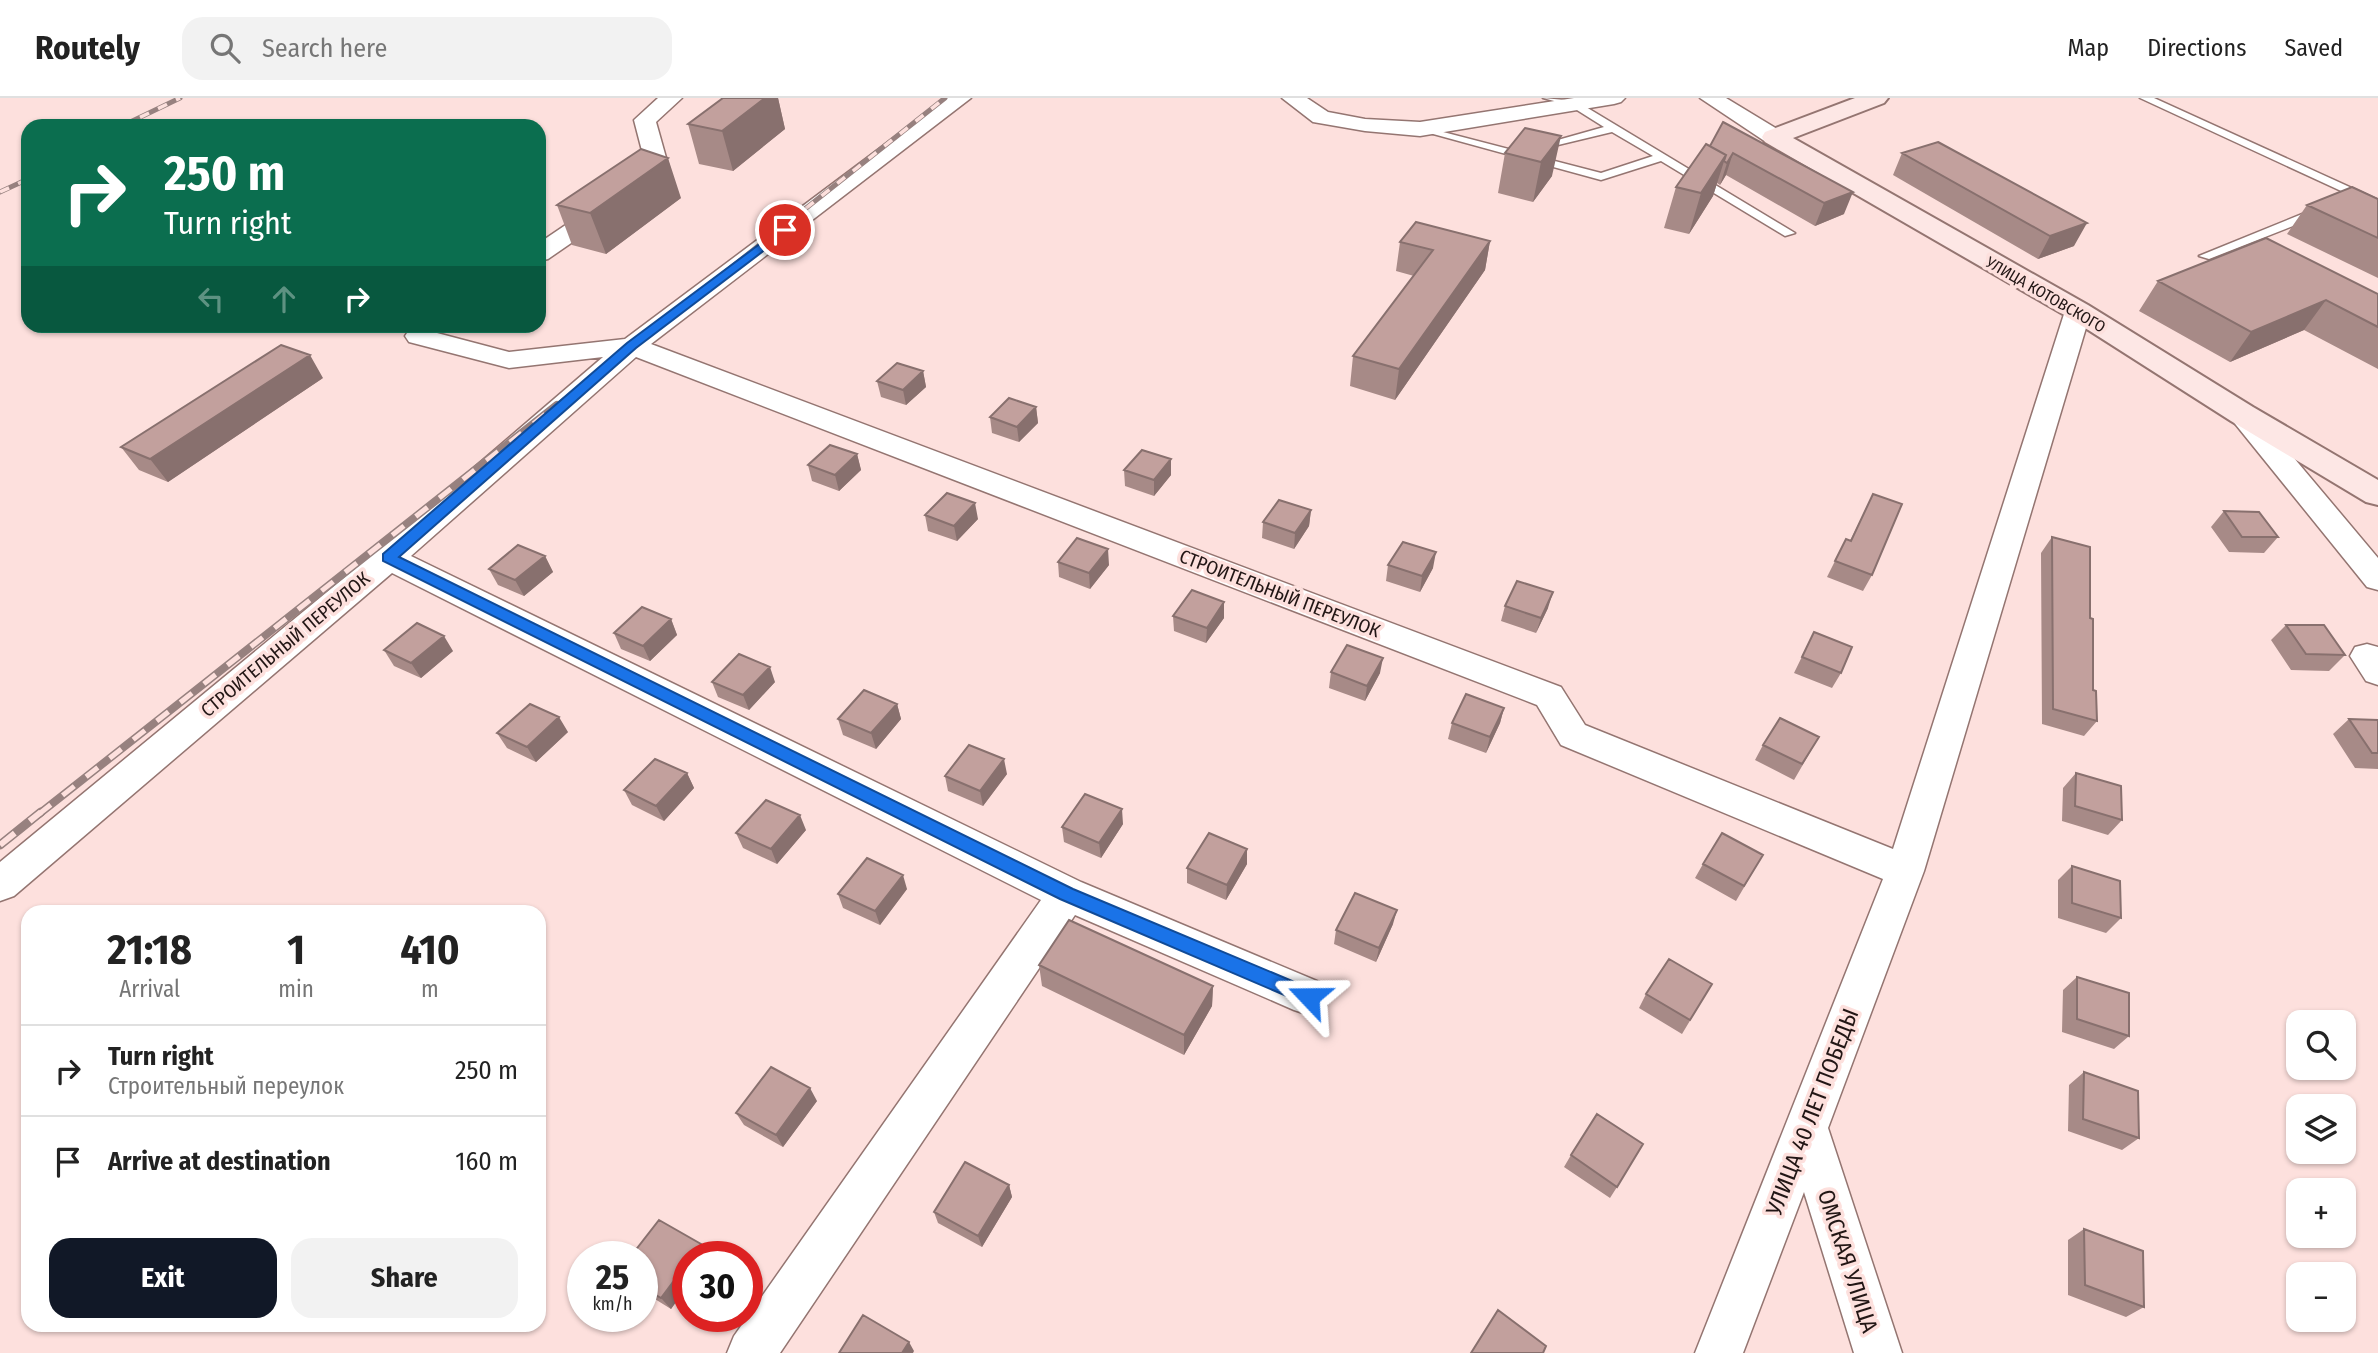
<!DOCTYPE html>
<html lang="en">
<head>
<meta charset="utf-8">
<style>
  :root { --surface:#fff; --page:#f2f2f2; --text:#222; --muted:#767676; --line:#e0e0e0; --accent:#111827 }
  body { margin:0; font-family:"Fira Sans Condensed",sans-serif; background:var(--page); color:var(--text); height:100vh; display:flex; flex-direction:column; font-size:26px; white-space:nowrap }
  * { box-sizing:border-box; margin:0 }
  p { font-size:23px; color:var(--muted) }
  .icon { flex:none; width:38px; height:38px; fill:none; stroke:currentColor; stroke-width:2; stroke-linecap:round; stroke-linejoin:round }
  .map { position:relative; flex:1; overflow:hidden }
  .side { position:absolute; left:21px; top:807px; width:525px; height:427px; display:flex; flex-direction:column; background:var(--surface); border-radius:21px; box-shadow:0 2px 5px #0004 }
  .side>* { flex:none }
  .guide { position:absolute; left:21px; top:21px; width:525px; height:214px; border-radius:21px; box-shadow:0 2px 5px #0004; background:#0b6e4f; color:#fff; overflow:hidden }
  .buttons { position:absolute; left:2286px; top:912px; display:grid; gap:14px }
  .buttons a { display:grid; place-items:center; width:70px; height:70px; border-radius:14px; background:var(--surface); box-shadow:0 2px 5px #0004; font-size:35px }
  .speed { position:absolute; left:567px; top:1143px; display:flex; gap:14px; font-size:35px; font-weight:700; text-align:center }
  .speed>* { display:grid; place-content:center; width:91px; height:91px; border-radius:50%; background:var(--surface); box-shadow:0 2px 5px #0004; line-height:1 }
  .speed small { font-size:18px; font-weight:400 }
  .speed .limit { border:10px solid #d22; background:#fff; color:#111 }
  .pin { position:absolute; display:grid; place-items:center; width:60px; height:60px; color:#fff; margin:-30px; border:4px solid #fff; border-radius:50%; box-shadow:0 2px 7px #0007 }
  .me { position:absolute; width:77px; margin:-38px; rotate:293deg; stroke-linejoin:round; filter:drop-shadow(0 0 5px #0008) }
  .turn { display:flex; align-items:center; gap:24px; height:147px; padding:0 28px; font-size:32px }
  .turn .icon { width:91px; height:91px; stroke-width:2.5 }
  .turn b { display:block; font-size:49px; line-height:60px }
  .lanes { display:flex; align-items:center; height:66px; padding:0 28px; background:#0003; justify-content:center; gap:35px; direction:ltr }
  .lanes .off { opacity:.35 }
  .eta { display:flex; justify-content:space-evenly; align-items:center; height:119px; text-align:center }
  .eta b { font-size:42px; font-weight:700; line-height:49px }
  .primary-button { display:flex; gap:14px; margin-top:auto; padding:14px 28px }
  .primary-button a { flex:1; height:80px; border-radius:21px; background:var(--accent); color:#fff; font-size:28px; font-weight:700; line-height:80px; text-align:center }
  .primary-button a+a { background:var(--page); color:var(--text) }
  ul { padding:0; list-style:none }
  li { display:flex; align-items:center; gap:21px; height:91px; padding:0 28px; border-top:2px solid var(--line) }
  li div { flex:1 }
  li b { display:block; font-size:26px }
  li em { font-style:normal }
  header { display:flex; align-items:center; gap:42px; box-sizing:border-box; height:98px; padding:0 35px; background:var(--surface); border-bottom:2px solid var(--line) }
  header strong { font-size:33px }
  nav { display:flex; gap:38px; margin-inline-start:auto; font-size:24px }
  .search { width:490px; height:63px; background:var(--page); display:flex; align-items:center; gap:18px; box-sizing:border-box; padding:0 24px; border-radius:21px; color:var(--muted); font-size:26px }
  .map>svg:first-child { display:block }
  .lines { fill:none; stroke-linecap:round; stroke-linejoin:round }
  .lane-casing { stroke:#947571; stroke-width:3 }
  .street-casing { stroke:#947571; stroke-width:3 }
  .secondary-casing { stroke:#947571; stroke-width:4 }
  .lane { fill:#fff; fill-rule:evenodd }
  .street { fill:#fff; fill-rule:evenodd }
  .secondary { fill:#fde7e5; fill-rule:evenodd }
  .rail-far2-casing { stroke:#97817f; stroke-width:5 }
  .rail-far1-casing { stroke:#97817f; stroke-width:8 }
  .rail-casing { stroke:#97817f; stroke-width:9 }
  .rail-far2 { stroke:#fde0dd; stroke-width:3.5; stroke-dasharray:10; stroke-linecap:butt }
  .rail-far1 { stroke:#fde0dd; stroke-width:5; stroke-dasharray:15; stroke-linecap:butt }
  .rail { stroke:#fde0dd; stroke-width:6; stroke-dasharray:19; stroke-linecap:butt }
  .wall { fill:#a78a87 }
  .shaded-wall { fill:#88706e }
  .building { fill:#c2a09d; stroke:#88706e; stroke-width:2 }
  .route { fill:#1a73e8; stroke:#114b97; stroke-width:2 }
  .labels { text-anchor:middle; stroke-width:7; stroke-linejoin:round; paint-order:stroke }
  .far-street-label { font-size:16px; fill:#221615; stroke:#fde0dd }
  .street-label { font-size:19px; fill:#221615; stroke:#fde0dd }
  .near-street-label { font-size:23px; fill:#221615; stroke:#fde0dd }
</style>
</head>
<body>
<header>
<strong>Routely</strong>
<div class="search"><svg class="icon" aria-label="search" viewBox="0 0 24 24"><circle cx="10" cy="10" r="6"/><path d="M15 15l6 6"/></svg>Search here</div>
<nav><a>Map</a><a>Directions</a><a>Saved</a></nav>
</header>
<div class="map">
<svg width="2378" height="1255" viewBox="0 0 2378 1255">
  <rect width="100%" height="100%" fill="#fde0dd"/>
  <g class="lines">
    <g class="lane-casing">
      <path id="lane" d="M1543,0L1576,3L1795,135L1785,138L1661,63L1601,82L1415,31L1420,28L1601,75L1653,58L1612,34L1533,53V49L1604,29L1569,7Z
        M2140,0H2154L2378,102V110Z
        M2317,110L2321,111V117L2209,161L2199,158Z"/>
    </g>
    <g class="street-casing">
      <path id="street" d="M658,0H682L656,24L670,74L667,79L548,161L539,163V145L647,72L634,22Z
        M947,0H971L651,246L1561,589L1585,627L1893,751L2065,213L2069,208L2078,205L2087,208L2091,213L1924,773L1828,1030L1902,1255H1854L1804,1094L1743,1255H1695L1883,781L1561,647L1537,607L636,259L411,458L1081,784L1324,886L1330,899L1324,912L1309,917L1294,912L1075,817L780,1255H727L734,1238L1041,802L392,475L14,798L0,803V764L378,452L603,259L509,270L409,244L405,238L409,232L418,230L509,254L625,241Z
        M1282,0H1307L1328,14L1365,21L1420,24L1574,0H1625L1621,4L1614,6L1420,38L1365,33L1313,24Z
        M1700,0H1726L1782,34L1785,39L1782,44H1766Z
        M2242,307L2252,310L2378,460V492L2367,489L2232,322L2228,316L2232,310Z
        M2367,546L2378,549V587L2366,583L2350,558L2355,549Z"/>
    </g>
    <g class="secondary-casing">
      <path id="secondary" d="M1855,0H1888L1884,5L1793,40L2088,207L2253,309L2378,382V407L2366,404L2231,323L2068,219L1765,44L1762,39L1765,34Z"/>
    </g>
    <use href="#lane" class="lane"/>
    <use href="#street" class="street"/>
    <use href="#secondary" class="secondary"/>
    <g class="rail-far2-casing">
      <path id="rail-far2" d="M122,28L180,0
        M0,94L28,81
        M555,309L945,0"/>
    </g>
    <g class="rail-far1-casing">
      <path id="rail-far1" d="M39,716L557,307"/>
    </g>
    <g class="rail-casing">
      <path id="rail" d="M0,747L41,714"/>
    </g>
    <use href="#rail-far2" class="rail-far2"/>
    <use href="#rail-far1" class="rail-far1"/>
    <use href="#rail" class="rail"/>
  </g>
  <path class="wall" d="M723,0H778L785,31L733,73L699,66L688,26Z
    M1723,24L1844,116L1815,128L1726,77L1720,87L1717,85L1713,98L1689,136L1664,130L1676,89L1710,48Z
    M1525,30L1552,78L1533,104L1498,95L1505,55Z
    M1902,55L2074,148L2038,161L1893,77Z
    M681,100L606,156L572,147L557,107Z
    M2378,101V180L2287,136L2307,107Z
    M1490,143L1485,172L1395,302L1350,288L1353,258L1414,178L1396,173L1400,144Z
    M2158,183L2378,196V271L2304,232L2230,264L2139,213Z
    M923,273L926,289L906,307L881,299L877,283Z
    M323,280L168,384L139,372L121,349Z
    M1036,309L1038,325L1019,344L992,335L990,319Z
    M857,356L861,372L839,393L812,383L808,367Z
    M1171,361V377L1154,398L1125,388L1124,372Z
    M1873,396L1872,477L1863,493L1827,479L1846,441L1850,443Z
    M1311,412L1309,428L1294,451L1262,440L1263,424Z
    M2224,413L2278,439L2264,455L2229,454L2211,429Z
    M925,417L978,421L957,443L928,433Z
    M2052,439L2090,520L2093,592L2097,623L2084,638L2042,626L2041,455Z
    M545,458L553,474L524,498L498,487L489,471Z
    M1058,464L1109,467L1090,491L1059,479Z
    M1388,467L1433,470L1420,494L1386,483Z
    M1224,504V520L1206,545L1174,533L1173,518Z
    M1505,508L1548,510L1536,535L1501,523Z
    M671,521L677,537L650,563L621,551L614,535Z
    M2286,527L2345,557L2329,573L2291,572L2271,542Z
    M1814,534L1841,575L1832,590L1794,575Z
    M384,552L453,553L421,580L394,568Z
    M1331,574L1380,575L1365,603L1329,590Z
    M712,584H775L749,612L718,599Z
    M897,606L901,621L876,651L843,637L838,621Z
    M1504,610L1500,625L1486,655L1448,641L1452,625Z
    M2349,621L2378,622V671L2355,670L2333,636Z
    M568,634L536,664L507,650L497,635Z
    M1819,639L1794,682L1755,662L1763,647Z
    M687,675L694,690L664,723L632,707L624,692Z
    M2076,675L2122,722L2108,737L2062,723L2063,690Z
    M1007,676L983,708L948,693L945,678Z
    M1123,726L1101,760L1064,744L1062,729Z
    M806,732L777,766L743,750L736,735Z
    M1247,751V766L1226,802L1187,785V770Z
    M1763,757L1736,803L1695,780L1703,766Z
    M2072,768L2121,820L2106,835L2058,820V782Z
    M907,791L880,827L843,810L838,796Z
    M1393,826L1376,864L1334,846L1336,832Z
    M1039,867L1213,888L1212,908L1184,957L1042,888Z
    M2077,879L2129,938L2114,951L2062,934L2063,892Z
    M1712,886L1682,936L1639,910L1646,896Z
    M2084,974L2139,1040L2122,1052L2068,1033L2069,987Z
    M817,1003L783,1049L744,1027L736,1015Z
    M1571,1057L1617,1089L1610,1100L1564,1069Z
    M1009,1087L1012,1099L982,1149L938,1125L934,1114Z
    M2084,1131L2144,1209L2126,1219L2068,1197V1142Z
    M710,1157L688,1158V1187L671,1211L642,1193V1158Z"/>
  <path class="shaded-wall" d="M765,0H778L785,31L733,73L722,33Z
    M1561,38L1552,78L1533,104L1541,64Z
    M1733,55L1726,77L1720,87L1727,65Z
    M1726,57L1713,98L1689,136L1701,95Z
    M668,60L681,100L606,156L590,115Z
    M1853,94L1844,116L1815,128L1824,105Z
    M2087,125L2074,148L2038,161L2050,138Z
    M1490,143L1485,172L1395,302L1399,271Z
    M2326,202L2304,232L2230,264L2251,234Z
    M310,257L323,280L168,384L150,361Z
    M923,273L926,289L906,307L903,292Z
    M1036,309L1038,325L1019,344L1017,329Z
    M857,356L861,372L839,393L835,377Z
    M1171,361V377L1154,398V382Z
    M975,405L978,421L957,443L954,428Z
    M1311,412L1309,428L1294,451L1295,435Z
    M1108,451L1109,467L1090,491L1089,475Z
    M1436,454L1433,470L1420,494L1422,478Z
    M545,458L553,474L524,498L515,482Z
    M1553,494L1548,510L1536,535L1541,520Z
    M1224,504V520L1206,545L1207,530Z
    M671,521L677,537L650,563L643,548Z
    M444,538L453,553L421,580L411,565Z
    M1383,560L1380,575L1365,603L1367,588Z
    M770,569L775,584L749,612L743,597Z
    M897,606L901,621L876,651L871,635Z
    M1504,610L1500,625L1486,655L1490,639Z
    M559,619L568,634L536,664L527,649Z
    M1004,661L1007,676L983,708L980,693Z
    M687,675L694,690L664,723L656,708Z
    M1122,711L1123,726L1101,760L1099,745Z
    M800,717L806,732L777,766L771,751Z
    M1247,751V766L1226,802L1227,787Z
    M903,777L907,791L880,827L875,813Z
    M1397,812L1393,826L1376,864L1379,850Z
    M1213,888L1212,908L1184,957V937Z
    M810,990L817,1003L783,1049L776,1037Z
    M1009,1087L1012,1099L982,1149L978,1138Z
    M701,1146L710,1157L708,1158H692Z
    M688,1164V1187L671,1211L661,1200Z
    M909,1244L914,1253L913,1255H902Z"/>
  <path class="building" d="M723,0H765L722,33L688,26Z
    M1723,24L1853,94L1824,105L1733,55L1727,65L1724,63L1726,57L1710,48Z
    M1525,30L1561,38L1541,64L1505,55Z
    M1938,44L2087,125L2050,138L1902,55Z
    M1706,46L1726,57L1701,95L1676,89Z
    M641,51L668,60L590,115L557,107Z
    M2352,89L2378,101V140L2307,107Z
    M1416,124L1490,143L1399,271L1353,258L1433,152L1400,144Z
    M2266,140L2378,196V229L2326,202L2251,234L2158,183Z
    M281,247L310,257L150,361L121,349Z
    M897,265L923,273L903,292L877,283Z
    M1009,300L1036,309L1017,329L990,319Z
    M830,347L857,356L835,377L808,367Z
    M1142,352L1171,361L1154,382L1124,372Z
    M947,395L975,405L954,428L925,417Z
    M1873,396L1902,406L1872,477L1835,463L1846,441L1851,443Z
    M1279,402L1311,412L1295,435L1263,424Z
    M2224,413L2259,414L2278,439H2242Z
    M2052,439L2090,449V520L2093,521V592L2096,593L2097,623L2053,611Z
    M1077,440L1108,451L1089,475L1058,464Z
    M1403,444L1436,454L1422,478L1388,467Z
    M518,447L545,458L515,482L489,471Z
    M1517,483L1553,494L1541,520L1505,508Z
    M1192,492L1224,504L1207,530L1173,518Z
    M642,509L671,521L643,548L614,535Z
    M417,525L444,538L411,565L384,552Z
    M2286,527H2324L2345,557L2306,556Z
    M1814,534L1852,549L1841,575L1802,559Z
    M1347,547L1383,560L1367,588L1331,574Z
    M739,556L770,569L743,597L712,584Z
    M864,592L897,606L871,635L838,621Z
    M1466,596L1504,610L1490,639L1452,625Z
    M530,606L559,619L527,649L497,635Z
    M1780,620L1819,639L1802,666L1763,647Z
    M2349,621L2378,622V655H2372Z
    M969,647L1004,661L980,693L945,678Z
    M655,661L687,675L656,708L624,692Z
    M2076,675L2121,688L2122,722L2075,708Z
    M1085,696L1122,711L1099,745L1062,729Z
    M766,702L800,717L771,751L736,735Z
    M1209,735L1247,751L1227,787L1187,770Z
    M1722,735L1763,757L1744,788L1703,766Z
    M867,760L903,777L875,813L838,796Z
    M2072,768L2120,783L2121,820L2072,805Z
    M1355,795L1397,812L1379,850L1336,832Z
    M1069,822L1213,888L1184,937L1039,867Z
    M1669,861L1712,886L1690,922L1646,896Z
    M2077,879L2129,895V938L2077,921Z
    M771,969L810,990L776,1037L736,1015Z
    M2084,974L2138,993L2139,1040L2083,1021Z
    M1597,1016L1643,1046L1617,1089L1571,1057Z
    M965,1064L1009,1087L978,1138L934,1114Z
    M659,1122L701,1146L692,1158H688V1164L661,1200L642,1189V1158H631Z
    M2084,1131L2143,1153L2144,1209L2085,1187Z
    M1498,1212L1546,1248L1543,1255H1471Z
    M863,1217L909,1244L902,1255H839Z"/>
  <path class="route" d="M781,130L791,132L636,250L399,459L1073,791L1316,893L1319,899L1316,905L1309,907L1303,905L1060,801L383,463V456L627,245Z"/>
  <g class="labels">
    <g class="far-street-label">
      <text transform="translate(2046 196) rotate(30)" y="6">УЛИЦА КОТОВСКОГО</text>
    </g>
    <g class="street-label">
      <text transform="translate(1280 495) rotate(21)" y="7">СТРОИТЕЛЬНЫЙ ПЕРЕУЛОК</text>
      <text transform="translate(285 546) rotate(-40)" y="7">СТРОИТЕЛЬНЫЙ ПЕРЕУЛОК</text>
    </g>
    <g class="near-street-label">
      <text transform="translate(1812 1014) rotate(-69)" y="8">УЛИЦА 40 ЛЕТ ПОБЕДЫ</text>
      <text transform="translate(1848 1163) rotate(72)" y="8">ОМСКАЯ УЛИЦА</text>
    </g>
  </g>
</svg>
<div class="buttons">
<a><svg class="icon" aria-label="search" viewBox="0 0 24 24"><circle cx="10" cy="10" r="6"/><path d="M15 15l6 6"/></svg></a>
<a><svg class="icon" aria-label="layers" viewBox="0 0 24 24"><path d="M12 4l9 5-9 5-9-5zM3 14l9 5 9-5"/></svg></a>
<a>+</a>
<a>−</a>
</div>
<div class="speed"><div>25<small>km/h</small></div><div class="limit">30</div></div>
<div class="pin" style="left:785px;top:132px;background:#d93025"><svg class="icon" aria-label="arrive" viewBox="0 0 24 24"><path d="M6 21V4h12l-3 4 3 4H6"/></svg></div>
<svg class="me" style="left:1309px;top:899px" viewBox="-20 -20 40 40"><path d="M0-17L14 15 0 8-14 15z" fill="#1a73e8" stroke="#fff" stroke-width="4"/></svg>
<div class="guide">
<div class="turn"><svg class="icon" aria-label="right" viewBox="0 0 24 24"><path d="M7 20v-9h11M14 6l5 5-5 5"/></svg><div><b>250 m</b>Turn right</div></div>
<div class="lanes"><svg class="icon off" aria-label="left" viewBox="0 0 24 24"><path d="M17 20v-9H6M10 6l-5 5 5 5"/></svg><svg class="icon off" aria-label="ahead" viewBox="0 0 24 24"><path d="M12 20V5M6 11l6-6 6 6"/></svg><svg class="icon" aria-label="right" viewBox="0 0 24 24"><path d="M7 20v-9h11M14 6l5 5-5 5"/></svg></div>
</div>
<section class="side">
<div class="eta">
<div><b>21:18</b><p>Arrival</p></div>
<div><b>1</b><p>min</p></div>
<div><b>410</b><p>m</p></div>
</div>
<ul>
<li><svg class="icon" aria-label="right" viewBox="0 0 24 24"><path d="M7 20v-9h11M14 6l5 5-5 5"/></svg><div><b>Turn right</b><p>Строительный переулок</p></div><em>250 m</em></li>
<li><svg class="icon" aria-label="arrive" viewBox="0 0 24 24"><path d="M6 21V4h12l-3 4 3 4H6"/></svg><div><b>Arrive at destination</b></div><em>160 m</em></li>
</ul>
<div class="primary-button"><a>Exit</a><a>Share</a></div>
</section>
</div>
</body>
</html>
